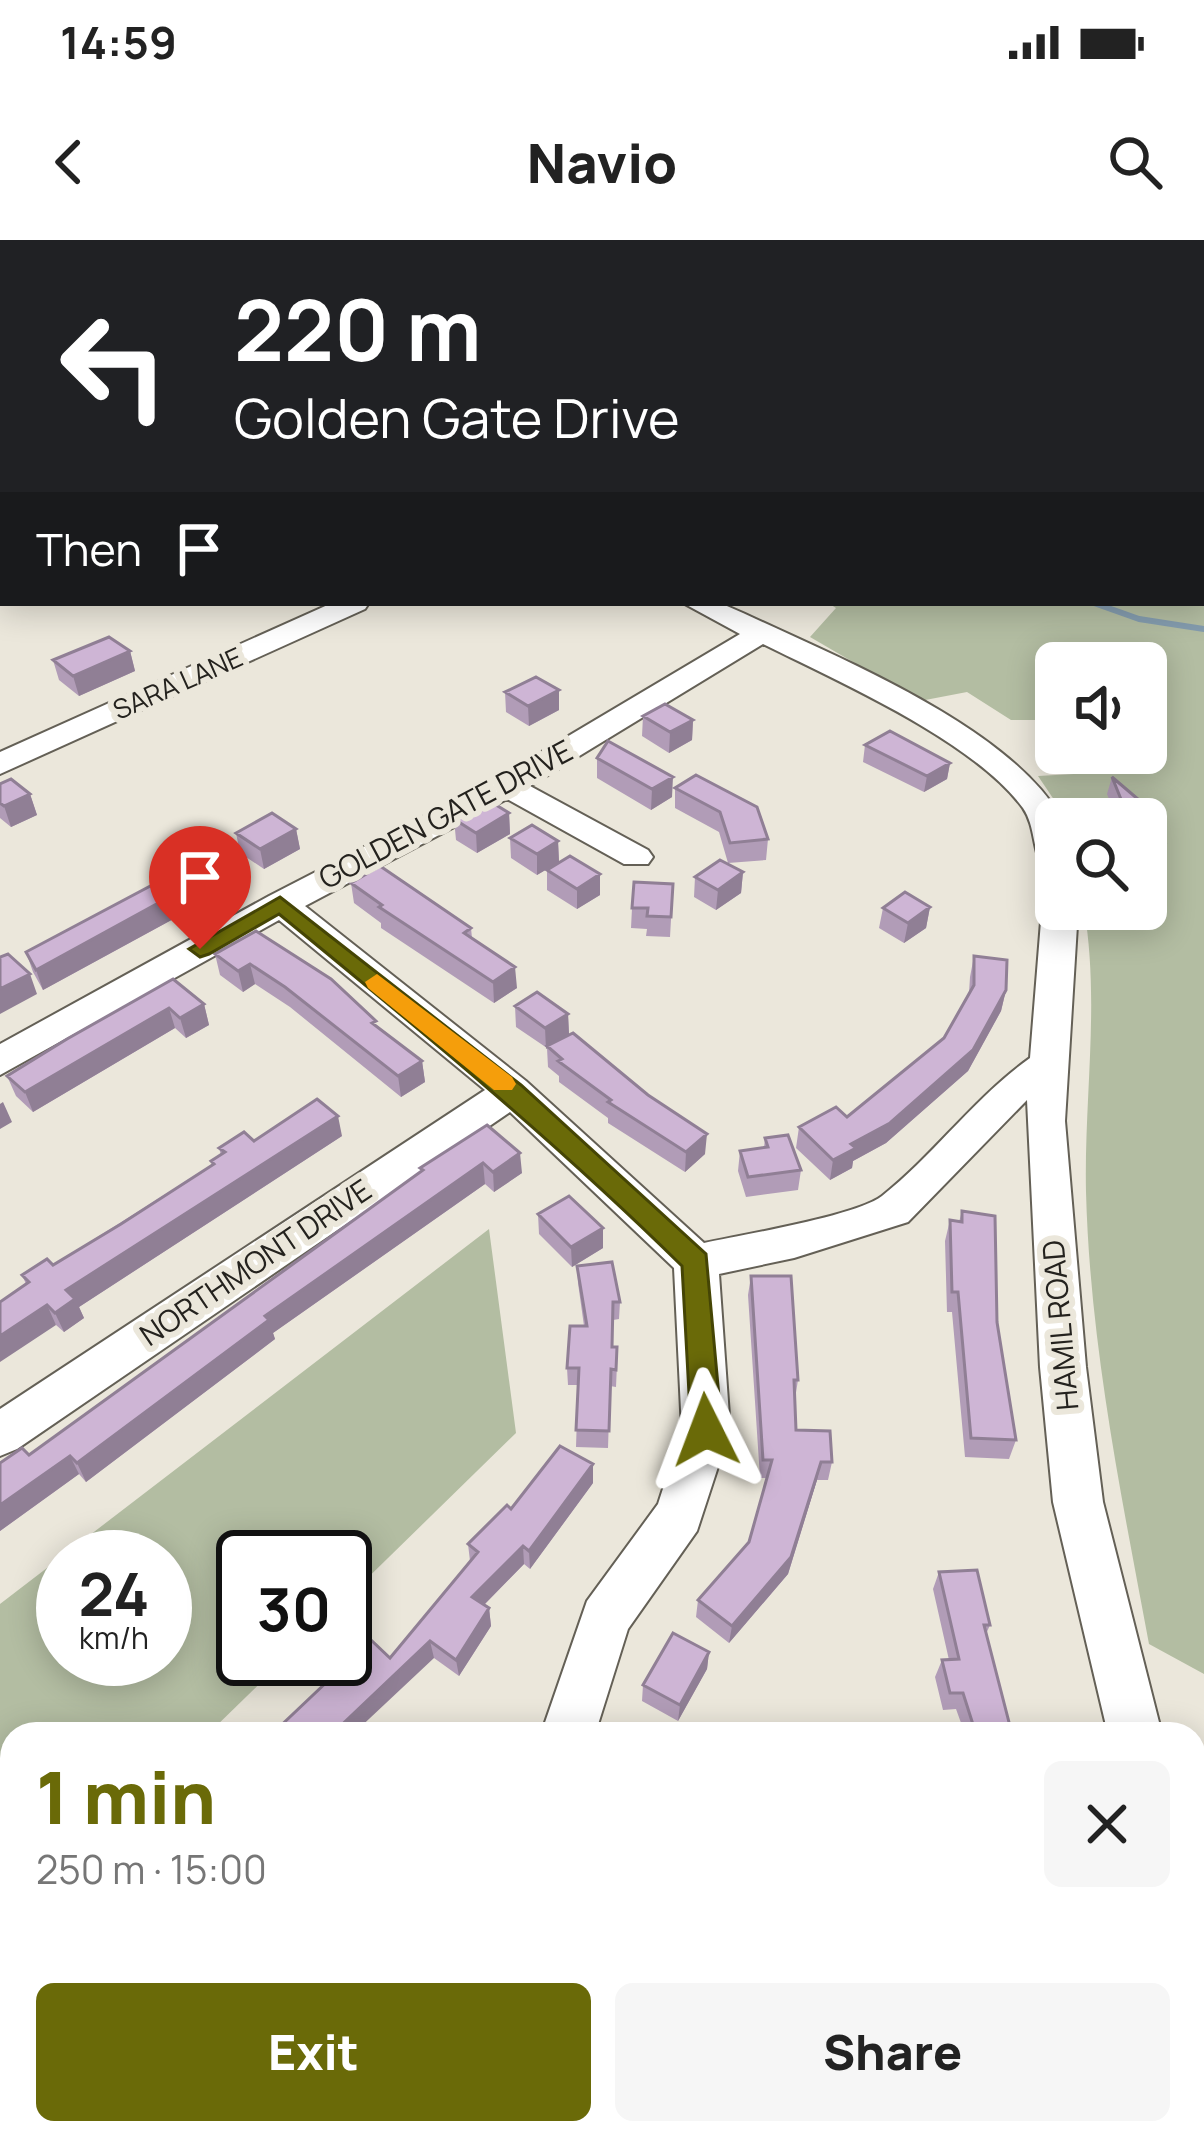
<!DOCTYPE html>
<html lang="en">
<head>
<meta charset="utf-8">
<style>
  :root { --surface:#fff; --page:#f6f6f6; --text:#222; --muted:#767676; --accent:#6a6a08 }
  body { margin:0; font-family:Manrope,sans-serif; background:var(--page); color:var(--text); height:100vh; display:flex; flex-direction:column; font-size:45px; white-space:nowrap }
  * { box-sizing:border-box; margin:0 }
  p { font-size:39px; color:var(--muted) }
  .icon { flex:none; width:66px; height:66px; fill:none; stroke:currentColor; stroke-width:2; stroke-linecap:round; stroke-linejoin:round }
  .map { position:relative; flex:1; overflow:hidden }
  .side { position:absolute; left:0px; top:1482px; width:1206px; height:423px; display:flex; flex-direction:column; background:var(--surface); border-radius:36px 36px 0 0; box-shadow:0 6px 30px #0003 }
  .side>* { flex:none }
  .hud { position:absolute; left:0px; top:0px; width:1206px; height:366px; box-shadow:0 6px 30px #0003; background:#202124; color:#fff; overflow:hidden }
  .buttons { position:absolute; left:1035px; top:402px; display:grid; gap:24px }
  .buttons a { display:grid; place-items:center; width:132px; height:132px; border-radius:18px; background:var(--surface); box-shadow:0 6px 30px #0003; font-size:60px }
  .speed { position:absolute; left:36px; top:1290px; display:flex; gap:24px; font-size:60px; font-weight:700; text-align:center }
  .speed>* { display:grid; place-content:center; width:156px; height:156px; border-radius:50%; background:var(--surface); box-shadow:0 6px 30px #0003; line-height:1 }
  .speed small { font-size:30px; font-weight:400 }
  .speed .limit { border:6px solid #111; border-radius:18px; background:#fff; color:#111 }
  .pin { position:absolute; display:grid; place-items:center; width:102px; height:102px; color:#fff; margin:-123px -51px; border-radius:50% 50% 50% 0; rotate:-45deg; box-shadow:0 0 12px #0007 }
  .pin .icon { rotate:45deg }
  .me { position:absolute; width:132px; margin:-66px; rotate:357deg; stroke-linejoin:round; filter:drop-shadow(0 0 9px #0008) }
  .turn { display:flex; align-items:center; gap:42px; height:252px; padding:0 36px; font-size:54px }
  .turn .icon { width:156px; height:156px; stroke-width:2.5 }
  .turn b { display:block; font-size:84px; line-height:102px }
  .then { display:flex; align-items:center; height:114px; padding:0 36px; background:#0003; gap:24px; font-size:45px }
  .round { display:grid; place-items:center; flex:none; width:126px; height:126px; border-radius:18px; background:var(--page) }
  .overview { display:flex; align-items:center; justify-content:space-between; height:204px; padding:0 36px }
  h1 { font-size:72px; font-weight:800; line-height:90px; color:var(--accent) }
  .primary-button { display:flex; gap:24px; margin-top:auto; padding:24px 36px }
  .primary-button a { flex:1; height:138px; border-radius:18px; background:var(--accent); color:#fff; font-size:48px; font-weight:800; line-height:138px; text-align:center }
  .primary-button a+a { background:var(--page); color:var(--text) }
  .status { display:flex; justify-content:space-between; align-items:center; height:84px; padding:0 60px; background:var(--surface); direction:ltr }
  .status svg { height:33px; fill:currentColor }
  header { display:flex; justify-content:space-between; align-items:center; height:156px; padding:0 36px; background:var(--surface); font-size:54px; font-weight:800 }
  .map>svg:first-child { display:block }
  .green { fill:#b3bda2; fill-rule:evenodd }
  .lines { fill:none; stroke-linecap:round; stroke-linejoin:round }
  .stream { stroke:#849cae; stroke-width:6 }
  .minor-casing { stroke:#646056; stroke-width:4 }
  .minor { fill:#fff; fill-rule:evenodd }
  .wall { fill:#b19cb7 }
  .shaded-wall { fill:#907f95 }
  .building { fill:#ceb5d5; stroke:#907f95; stroke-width:3 }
  .route { fill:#6a6a08; stroke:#454505; stroke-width:3 }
  .slow { fill:#f59e0b }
  .labels { text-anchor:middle; stroke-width:12; stroke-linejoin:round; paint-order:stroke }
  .far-street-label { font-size:27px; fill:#24221e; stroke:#ebe7db }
  .street-label { font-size:30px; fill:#24221e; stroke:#ebe7db }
</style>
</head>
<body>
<div class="status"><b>14:59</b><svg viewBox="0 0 49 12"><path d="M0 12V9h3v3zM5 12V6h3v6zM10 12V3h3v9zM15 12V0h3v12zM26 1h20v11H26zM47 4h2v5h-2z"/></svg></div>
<header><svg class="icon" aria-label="back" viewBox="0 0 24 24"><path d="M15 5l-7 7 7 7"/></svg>Navio<svg class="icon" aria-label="search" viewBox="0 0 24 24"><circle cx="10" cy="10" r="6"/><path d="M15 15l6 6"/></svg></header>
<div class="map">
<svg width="1204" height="1904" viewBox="0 0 1204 1904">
  <rect width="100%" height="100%" fill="#ebe7db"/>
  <path class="green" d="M1204,300V1434L1149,1404C1121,1254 1090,1104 1086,952C1084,857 1100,762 1084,669H1146V579H1067L1038,536L1109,532L1118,513H1146V423H1056V480H1011L967,452L920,461L810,397L836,368L828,363H1203Z
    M489,989L516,1193L345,1360V1317H243V1419H285L208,1494H12V1686L0,1697V1364ZM63,1317H165V1419H63Z"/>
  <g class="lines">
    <path class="stream" d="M1094,363L1139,379L1204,389"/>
    <g class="minor-casing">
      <path id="minor" d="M1099,0H1119L1121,3H1101Z
        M0,31L3,32V44L0,43Z
        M1203,127H1204V143H1203Z
        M1203,251L1204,252V268L1203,267Z
        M3,296V313L0,314V297Z
        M332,363H369L365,369L0,534V512Z
        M683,363H720L743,373C835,416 1008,486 1060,576L1056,579V632L1044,629C1032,611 1036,587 1023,568C974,501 838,441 763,404L530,546L648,610L653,617L648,624H624L507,559L305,666L526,841L704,1003C741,995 856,976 882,956C935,914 974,858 1030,818L1042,669L1056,659V669H1078L1065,881L1086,1127L1103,1262L1162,1494H1108L1053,1262L1040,1127L1027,860L908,982L794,1018L719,1034L730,1190L697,1291L628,1389L595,1494H541L587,1361L658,1264L682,1190L674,1028L510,872L17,1209L0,1216V1169L485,850L279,680L0,835V804L269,656L496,539L740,394Z
        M1194,1663L1204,1667V1757L1194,1753Z
        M19,1893H84L80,1904H23Z
        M559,1893H623L624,1904H560Z"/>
    </g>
    <use href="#minor" class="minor"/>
  </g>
  <path class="wall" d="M130,411L135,431L79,456L59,440L53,420Z
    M505,452L559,470L529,486L506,472Z
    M643,476L693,480L692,500L669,513L642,496Z
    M865,505L950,523L947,539L924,552L863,522Z
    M597,518L672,557L651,570L597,538Z
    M1112,537L1165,602L1159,619H1146V579H1117L1107,554Z
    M0,544L30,554L37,575L11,587L0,578Z
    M675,548L768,599L766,620L728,623L719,592L675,568Z
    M509,573L510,594L477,613L456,600L454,579Z
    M296,589L300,609L264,629L240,613L236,593Z
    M510,598L558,601L559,622L537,635L511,618Z
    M547,630L600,634V655L577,669L547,650Z
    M743,632L741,653L716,670L694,657L695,637Z
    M351,643L471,688L472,698L517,748L494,763L381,688V683L354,663Z
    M673,644L670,697L646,696L647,689L631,688L632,668Z
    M930,667L926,688L904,703L879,688L883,668Z
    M188,671L43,750L33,732L26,712Z
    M256,691L422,821L425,842L401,857L290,767L255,744L243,752L220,735L215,714Z
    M974,716L1006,750L1001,771L968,831L886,903L853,921L852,928L830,940L796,908L799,887L847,877L944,798L969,753L970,737Z
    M173,739L204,764L209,785L186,798L175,788L33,872L16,856L7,836Z
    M515,766L568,774L569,794L705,914L685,932L608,883V878L559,842V836L548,827L547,808L516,787Z
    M487,885L522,933L494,952L485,944L273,1093L275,1099L86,1242L79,1234L0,1291V1223L29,1215L421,932L420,928Z
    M342,896L79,1067L84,1078L64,1092L56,1085L26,1044L22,1035L53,1025L212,925L211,921L221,915L219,908L254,901Z
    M765,898L801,930L798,950L746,957L738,931L740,911L764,908Z
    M962,971L997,1082L1016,1200L1009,1219L965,1217L952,1072H947L945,1001L950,980L959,982Z
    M538,974L603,1008L572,1027L539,994Z
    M577,1026L620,1062L619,1079L613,1080L612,1107L617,1124L616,1147L610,1146L608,1208L576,1207L578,1145H568L567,1128L584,1086L578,1043Z
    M751,1036L798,1140L795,1159L796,1190L832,1222L828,1240H817L788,1334L729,1403L696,1377L698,1360L749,1302L767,1238H760L748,1055Z
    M593,1243L530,1329L524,1324L484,1365L489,1368L491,1386L459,1436L434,1418H390L470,1321L468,1304L511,1269Z
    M939,1332L990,1385L986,1394L1012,1494H965L956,1469L943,1470L935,1437L942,1420H949L933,1349Z
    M709,1412L707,1429L678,1481L642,1461L643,1445Z"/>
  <path class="shaded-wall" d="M194,0H210V3H187Z
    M130,411L135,431L79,456L73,436Z
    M559,450V470L529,486L528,466Z
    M693,480L692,500L669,513L670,492Z
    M950,523L947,539L924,552L927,536Z
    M673,537L672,557L651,570L652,549Z
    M30,554L37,575L11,587L4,566Z
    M509,573L510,594L477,613L476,593Z
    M296,589L300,609L264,629L260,609Z
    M558,601L559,622L537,635V614Z
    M743,632L741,653L716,670L718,650Z
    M600,634V655L577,669V649Z
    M182,650L188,671L43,750L36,730Z
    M930,667L926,688L904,703L908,683Z
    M250,724L255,744L243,752L238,731Z
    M515,727L517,748L494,763L493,742Z
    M30,734L37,754L0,774V749Z
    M1006,750L1001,771L968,831L886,903L853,921L852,928L830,940L833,920Z
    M204,764L209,785L186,798L180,778Z
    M169,768L175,788L33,872L25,852Z
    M568,774L569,794L546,809L545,788Z
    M422,821L425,842L401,857L398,836Z
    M3,862L12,882L0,889V864Z
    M338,876L342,896L79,1067L84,1078L64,1092L55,1073L66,1050Z
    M707,894L705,914L685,932L686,912Z
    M520,913L522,933L494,952L493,932Z
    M483,923L485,944L273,1093L275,1099L86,1242L77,1223L265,1076Z
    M603,988V1008L572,1027L571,1007Z
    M47,1065L56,1085L0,1122V1096Z
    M70,1216L79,1234L0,1291V1265Z
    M821,1222L817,1240L788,1334L729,1403L732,1386Z
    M593,1224V1243L530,1329L529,1311Z
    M523,1306L524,1324L475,1374L472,1357Z
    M489,1368L491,1386L459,1436L456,1420Z
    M430,1401L434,1418L353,1494H332Z
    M709,1412L707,1429L678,1481L680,1465Z
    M12,1729V1753L6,1760L0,1755V1741Z
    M252,1893H268L258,1904H242Z"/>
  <path class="building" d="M0,0H194L187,3H3V14L0,13Z
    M444,0H572L566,3H456Z
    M989,0H1083L1085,3H962Z
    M1203,179L1204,181L1203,242Z
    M109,397L130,411L73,436L53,420Z
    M536,437L559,450L528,466L505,452Z
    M665,464L693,480L670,492L643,476Z
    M890,491L950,523L927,536L865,505Z
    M608,501L673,537L652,549L597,518Z
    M696,535L757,567L768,599L730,603L720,572L675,548Z
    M1112,537L1153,572L1165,602H1146V579H1129Z
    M11,539L30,554L4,566L0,563V544Z
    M488,560L509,573L476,593L454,579Z
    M272,573L296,589L260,609L236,593Z
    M532,585L558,601L537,614L510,598Z
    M570,616L600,634L577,649L547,630Z
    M720,620L743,632L718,650L695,637Z
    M380,626L471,688L464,693L515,727L493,742L379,667L382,665L351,643Z
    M173,634L182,650L36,730L26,712Z
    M634,642L673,644L671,677L647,676L648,668H632Z
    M905,652L930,667L908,683L883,668Z
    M256,691L331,739L376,781L372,783L422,821L398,836L285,747L250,724L238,731L215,714Z
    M8,714L30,734L0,749V717Z
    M974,716L1007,720L1006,750L973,810L890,883L851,904L856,908L833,920L799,887L836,867L847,877L944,798L974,745Z
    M173,739L204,764L180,778L169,768L25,852L7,836L67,799Z
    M537,752L568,774L545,788L515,766Z
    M573,793L648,855L707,894L686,912L608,862L611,860L558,821L562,819L547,806Z
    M317,859L338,876L66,1050L75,1059L55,1073L47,1065L0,1096V1062L29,1042L22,1035L47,1019L53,1025L121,984L214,924L211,921L225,912L219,908L244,892L254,901Z
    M487,885L520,913L493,932L483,923L265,1076L269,1080L77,1223L70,1216L0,1265V1223L22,1208L29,1215L423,930L420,928Z
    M788,895L801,930L748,937L740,911L768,907L765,898Z
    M569,956L603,988L571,1007L538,974Z
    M962,971L995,976L997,1082L1016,1200L971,1198L958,1052H952L950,980L962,982Z
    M612,1022L620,1062H613L612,1107H617L616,1130L611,1129L609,1191L576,1190L579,1128H567L570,1086H587L577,1026Z
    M751,1036H791L798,1140H794L796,1190L830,1191L832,1222H821L791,1317L732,1386L698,1360L749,1302L772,1220H763Z
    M560,1206L593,1224L529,1311L523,1306L472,1357L489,1368L456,1420L430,1401L332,1494H272L371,1400L390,1418L478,1312L468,1304L507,1265L511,1269Z
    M977,1330L990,1385H984L1012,1494H976L963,1453H950L942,1420L959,1419L939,1332Z
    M673,1393L709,1412L680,1465L643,1445Z
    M9,1673L12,1676V1729L0,1741V1681Z
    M209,1893H252L242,1904H218Z
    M677,1893H723L724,1904H678Z
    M1110,1896L1112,1904H1069L1068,1901Z"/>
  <path class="route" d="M280,657L521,845L706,1014L722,1190L717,1199L706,1203L695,1199L691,1190L682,1026C554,900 418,788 279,674L209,714L200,717L189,709Z"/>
  <path class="slow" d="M377,734L512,837L516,844L512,850H494L368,748L365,742Z"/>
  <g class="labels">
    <g class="far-street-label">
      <text transform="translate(178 444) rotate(-24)" y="9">SARA LANE</text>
    </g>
    <g class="street-label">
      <text transform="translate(446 575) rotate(-28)" y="10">GOLDEN GATE DRIVE</text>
      <text transform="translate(256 1023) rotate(-34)" y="10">NORTHMONT DRIVE</text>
      <text transform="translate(1061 1085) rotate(-95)" y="10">HAMIL ROAD</text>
    </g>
  </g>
</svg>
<div class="buttons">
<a><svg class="icon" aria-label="sound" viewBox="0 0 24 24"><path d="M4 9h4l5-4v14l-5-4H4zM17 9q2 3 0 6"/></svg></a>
<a><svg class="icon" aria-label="search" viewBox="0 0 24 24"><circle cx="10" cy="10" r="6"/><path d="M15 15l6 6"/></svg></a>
</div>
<div class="speed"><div>24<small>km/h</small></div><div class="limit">30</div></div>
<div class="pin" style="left:200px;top:709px;background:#d93025"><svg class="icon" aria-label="arrive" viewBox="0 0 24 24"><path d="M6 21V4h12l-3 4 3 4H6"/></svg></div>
<svg class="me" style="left:706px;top:1190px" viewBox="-20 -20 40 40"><path d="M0-17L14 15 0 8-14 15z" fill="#6a6a08" stroke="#fff" stroke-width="4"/></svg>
<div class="hud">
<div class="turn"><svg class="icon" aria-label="left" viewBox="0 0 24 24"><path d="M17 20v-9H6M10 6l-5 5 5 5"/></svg><div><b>220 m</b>Golden Gate Drive</div></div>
<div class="then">Then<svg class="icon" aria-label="arrive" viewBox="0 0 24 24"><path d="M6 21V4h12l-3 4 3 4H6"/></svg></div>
</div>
<section class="side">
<div class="overview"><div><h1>1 min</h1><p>250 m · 15:00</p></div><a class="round"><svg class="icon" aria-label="close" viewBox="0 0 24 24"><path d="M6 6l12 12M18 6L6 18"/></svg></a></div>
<div class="primary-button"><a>Exit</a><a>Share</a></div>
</section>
</div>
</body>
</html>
